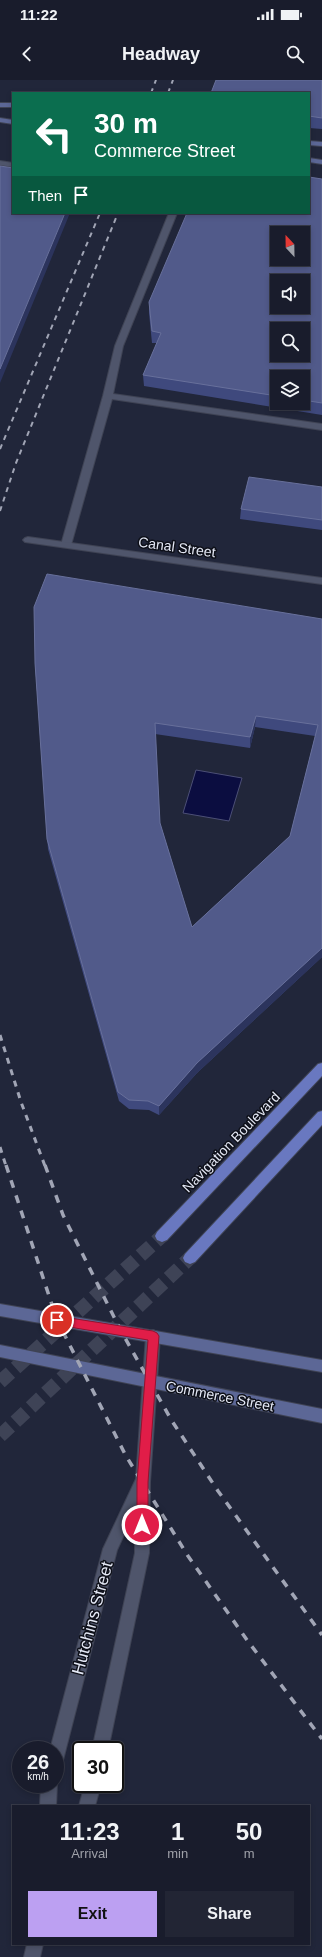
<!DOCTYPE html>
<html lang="en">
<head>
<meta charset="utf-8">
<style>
  :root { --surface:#191c2c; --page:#222534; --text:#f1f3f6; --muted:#9fa1a9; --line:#373a48; --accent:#bca0f2 }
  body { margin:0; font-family:Helvetica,sans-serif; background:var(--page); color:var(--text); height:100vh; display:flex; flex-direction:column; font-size:15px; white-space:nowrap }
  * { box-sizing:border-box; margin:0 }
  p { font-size:13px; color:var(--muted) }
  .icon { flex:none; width:22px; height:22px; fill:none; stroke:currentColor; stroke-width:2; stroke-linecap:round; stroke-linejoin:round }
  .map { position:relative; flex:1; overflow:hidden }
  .sheet { position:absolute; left:12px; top:1725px; width:298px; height:140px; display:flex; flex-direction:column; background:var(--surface); border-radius:0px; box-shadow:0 2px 6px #0003,0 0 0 1px var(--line) }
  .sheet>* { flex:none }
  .guide { position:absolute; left:12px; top:12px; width:298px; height:122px; border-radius:0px; box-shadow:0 2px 6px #0003,0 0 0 1px var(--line); background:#0b6e4f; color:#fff; overflow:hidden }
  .needle { width:26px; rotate:338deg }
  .controls { position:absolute; left:270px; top:146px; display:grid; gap:8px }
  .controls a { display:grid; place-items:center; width:40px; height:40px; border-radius:0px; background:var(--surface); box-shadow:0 2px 6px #0003,0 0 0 1px var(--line); font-size:20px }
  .speed { position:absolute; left:12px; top:1661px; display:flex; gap:8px; font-size:20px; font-weight:700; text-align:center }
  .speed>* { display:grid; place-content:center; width:52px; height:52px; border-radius:50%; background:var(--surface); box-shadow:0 2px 6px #0003,0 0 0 1px var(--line); line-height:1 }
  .speed small { font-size:10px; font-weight:400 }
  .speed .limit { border:2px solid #111; border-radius:6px; background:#fff; color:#111 }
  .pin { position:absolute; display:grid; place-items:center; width:34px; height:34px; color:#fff; margin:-17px; border:2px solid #fff; border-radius:50%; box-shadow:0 1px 4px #0007 }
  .me { position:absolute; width:44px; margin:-22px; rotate:0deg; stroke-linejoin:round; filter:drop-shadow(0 0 3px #0008) }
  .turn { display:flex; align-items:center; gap:14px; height:84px; padding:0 16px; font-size:18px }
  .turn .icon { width:52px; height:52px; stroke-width:2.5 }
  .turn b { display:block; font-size:28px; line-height:34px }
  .then { display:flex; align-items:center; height:38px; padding:0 16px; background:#0003; gap:8px; font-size:15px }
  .eta { display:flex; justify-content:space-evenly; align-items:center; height:68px; text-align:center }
  .eta b { font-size:24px; font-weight:700; line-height:28px }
  .primary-button { display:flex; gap:8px; margin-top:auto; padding:8px 16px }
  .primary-button a { flex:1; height:46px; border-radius:0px; background:var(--accent); color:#111; font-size:16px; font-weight:700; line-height:46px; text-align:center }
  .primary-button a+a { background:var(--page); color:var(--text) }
  .status { display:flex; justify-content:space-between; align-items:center; height:28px; padding:0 20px; background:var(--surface); direction:ltr }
  .status svg { height:11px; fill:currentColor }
  header { display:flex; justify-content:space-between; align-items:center; height:52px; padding:0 16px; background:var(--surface); font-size:18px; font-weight:700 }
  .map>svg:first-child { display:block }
  .water { fill:#0b0d40; stroke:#4c4f76 }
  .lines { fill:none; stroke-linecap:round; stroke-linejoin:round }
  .primary-tunnel { stroke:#3e4356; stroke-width:14; stroke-dasharray:14 7; stroke-linecap:butt }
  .lane-casing { stroke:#3f4354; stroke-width:2 }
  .street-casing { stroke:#3f4354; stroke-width:2 }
  .secondary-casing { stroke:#3f4354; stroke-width:2 }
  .primary-casing { stroke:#3f4354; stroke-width:2 }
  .lane { fill:#4f556b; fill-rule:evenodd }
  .street { fill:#4f556b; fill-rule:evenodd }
  .secondary { fill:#5c6796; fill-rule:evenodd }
  .primary { fill:#6978c0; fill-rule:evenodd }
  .rail-far2 { stroke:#a1a5b5; stroke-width:2; stroke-dasharray:5 5; stroke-linecap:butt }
  .rail-far1 { stroke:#a1a5b5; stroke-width:3; stroke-dasharray:6 6; stroke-linecap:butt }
  .rail { stroke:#a1a5b5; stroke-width:3.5; stroke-dasharray:8 8; stroke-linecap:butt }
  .wall { fill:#3f497d; fill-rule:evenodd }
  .shaded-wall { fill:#2c345d }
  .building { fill:#515a8a; stroke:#68709b; fill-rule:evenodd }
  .route { fill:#e11d48; stroke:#92132f }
  .labels { text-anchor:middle; stroke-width:3; stroke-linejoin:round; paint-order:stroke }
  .street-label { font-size:14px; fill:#e4e8f5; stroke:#0e1019 }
  .near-street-label { font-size:17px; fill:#e4e8f5; stroke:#0e1019 }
</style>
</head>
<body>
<div class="status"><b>11:22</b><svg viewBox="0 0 49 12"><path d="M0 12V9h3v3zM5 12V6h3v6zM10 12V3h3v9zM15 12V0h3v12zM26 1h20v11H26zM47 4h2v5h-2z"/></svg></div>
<header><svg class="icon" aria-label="back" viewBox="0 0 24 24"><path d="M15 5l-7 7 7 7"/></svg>Headway<svg class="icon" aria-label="search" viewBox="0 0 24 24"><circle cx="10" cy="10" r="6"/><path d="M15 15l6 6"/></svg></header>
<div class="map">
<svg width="322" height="1877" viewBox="0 0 322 1877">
  <rect width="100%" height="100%" fill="#21263a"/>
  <path class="water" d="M196,690L242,698L229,741L183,733Z"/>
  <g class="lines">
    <path class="primary-tunnel" d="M0,1302L162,1156
      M0,1356L190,1178"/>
    <g class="lane-casing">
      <path id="lane" d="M0,81L13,83V87L0,85Z
        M169,133H177L123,266L113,314L322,344V350L112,319L71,465L69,467H63L61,465L103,316L115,266Z"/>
    </g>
    <g class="street-casing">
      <path id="street" d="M28,457L322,498V504L25,462L23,460L25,458Z
        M153,1250L158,1252L160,1256L150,1402L149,1473L108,1670H92L135,1473V1431L117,1470L63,1680L60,1685L55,1688V1670H50L103,1469L136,1399L146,1256L148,1252Z
        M55,1700L57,1704L56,1726H40L41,1704H55Z
        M85,1704H101L95,1726H79Z
        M27,1864H43L40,1877H24Z"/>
    </g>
    <g class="secondary-casing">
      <path id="secondary" d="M0,23H13V27H0Z
        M0,38L13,40V44L0,42Z
        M309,61L322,62V66L309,65Z
        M309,78L322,80V84L309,82Z
        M0,1224L322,1280V1292L0,1236Z
        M0,1265L322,1329V1343L0,1277Z"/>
    </g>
    <g class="primary-casing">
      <path id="primary" d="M322,983V996L167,1160L162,1162L157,1160L155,1156L157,1152L318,984Z
        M322,1031V1045L195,1182L190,1184L185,1182L183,1178L185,1174L318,1032Z"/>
    </g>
    <use href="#lane" class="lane"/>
    <use href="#street" class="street"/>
    <use href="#secondary" class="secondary"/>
    <use href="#primary" class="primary"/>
    <path class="rail-far2" d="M151,13L156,0
      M168,13L173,0
      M0,369L100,133
      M0,431L16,383L118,133"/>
    <path class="rail-far1" d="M0,955L21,1022L45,1086
      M0,1067L6,1086"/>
    <path class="rail" d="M6,1085L57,1240L126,1376L188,1476L247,1560L322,1659
      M45,1085L63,1135L121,1251L172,1341L218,1411L322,1555"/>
  </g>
  <path class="wall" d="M322,0V49L309,48V13Z
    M322,99V335L144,306L143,295L157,263H152L149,233V222ZM277,297H303V323H277Z
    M322,407V450L240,439L241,429Z
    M322,539V877L197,993L159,1035L149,1030L129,1029L119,1021L48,769L35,583ZM255,647L315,656L290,756L192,847L160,743L155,654L250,668Z"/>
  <path class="shaded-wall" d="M65,133H70L0,303V289Z
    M256,636L255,647L250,668V657Z
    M322,868V877L197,993L159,1035V1026L197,983Z"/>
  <path class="building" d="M216,0H322V38L309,36V13H211Z
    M0,86L13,88V133H65L0,289Z
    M309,97L322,99V323L303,320V297H277V316L143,295L161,253L152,251L149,222L187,133H309ZM277,153H303V179H277ZM277,201H303V227H277ZM277,249H303V275H277Z
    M249,397L322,407V440L241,429Z
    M47,494L322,539V868L197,983L159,1026L148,1021L129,1020L118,1012L47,759L35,583L34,527ZM256,636L318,645L290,756L192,847L160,743L155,643L250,657Z"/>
  <path class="route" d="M57,1236L153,1251L157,1253L159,1256L148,1402V1445L146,1448L142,1450L138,1448L137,1445V1402L148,1260L57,1245L54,1244L52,1240L54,1237Z"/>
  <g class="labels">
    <g class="street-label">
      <text transform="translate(177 467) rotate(8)" y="5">Canal Street</text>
      <text transform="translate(231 1062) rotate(-46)" y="5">Navigation Boulevard</text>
      <text transform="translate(220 1316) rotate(11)" y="5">Commerce Street</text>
    </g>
    <g class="near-street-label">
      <text transform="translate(92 1538) rotate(-75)" y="6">Hutchins Street</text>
    </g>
  </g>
</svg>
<div class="controls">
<a><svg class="needle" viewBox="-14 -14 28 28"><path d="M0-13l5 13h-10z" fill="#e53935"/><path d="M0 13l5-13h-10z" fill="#9fa1a9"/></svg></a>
<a><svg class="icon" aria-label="sound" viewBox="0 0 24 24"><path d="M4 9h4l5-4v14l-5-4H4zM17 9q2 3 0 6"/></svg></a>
<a><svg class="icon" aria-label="search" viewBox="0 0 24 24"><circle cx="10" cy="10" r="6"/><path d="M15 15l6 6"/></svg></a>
<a><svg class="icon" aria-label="layers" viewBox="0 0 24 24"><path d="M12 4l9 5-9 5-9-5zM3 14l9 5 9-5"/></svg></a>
</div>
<div class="speed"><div>26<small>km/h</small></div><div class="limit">30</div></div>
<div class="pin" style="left:57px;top:1240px;background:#d93025"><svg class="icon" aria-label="arrive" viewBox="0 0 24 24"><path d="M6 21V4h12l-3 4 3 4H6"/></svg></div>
<svg class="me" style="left:142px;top:1445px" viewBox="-20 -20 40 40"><circle r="17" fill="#e11d48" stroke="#fff" stroke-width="3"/><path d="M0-11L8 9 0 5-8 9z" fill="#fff"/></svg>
<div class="guide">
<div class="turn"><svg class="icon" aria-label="left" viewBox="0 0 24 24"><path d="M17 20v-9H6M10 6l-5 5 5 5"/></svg><div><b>30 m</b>Commerce Street</div></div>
<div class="then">Then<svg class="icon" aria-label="arrive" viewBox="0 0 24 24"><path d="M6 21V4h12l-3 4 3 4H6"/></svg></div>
</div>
<section class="sheet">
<div class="eta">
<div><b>11:23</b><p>Arrival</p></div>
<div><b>1</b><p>min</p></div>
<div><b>50</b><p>m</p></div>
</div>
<div class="primary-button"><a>Exit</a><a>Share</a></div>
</section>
</div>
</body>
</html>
